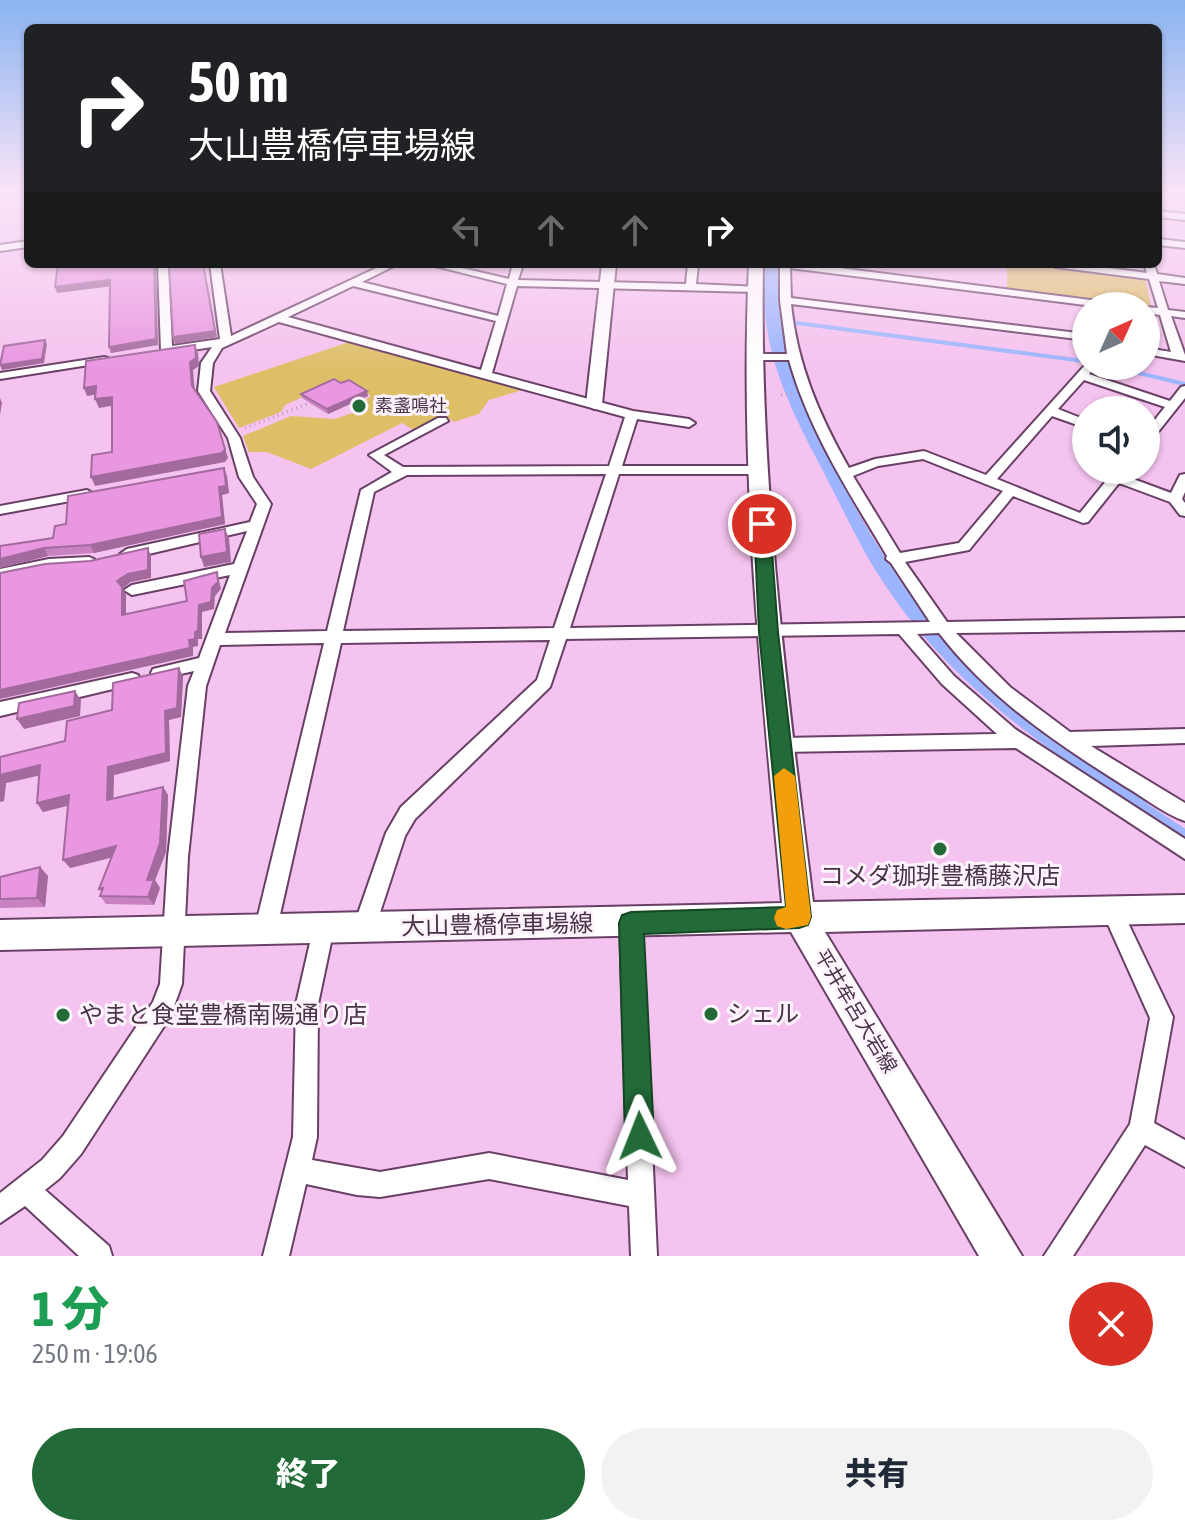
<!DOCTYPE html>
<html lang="ja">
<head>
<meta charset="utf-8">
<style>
  :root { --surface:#fff; --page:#f2f2f3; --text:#1f2937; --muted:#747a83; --accent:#226b38 }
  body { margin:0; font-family:"Asap Condensed","Noto Sans JP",sans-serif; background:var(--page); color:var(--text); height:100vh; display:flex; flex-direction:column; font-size:30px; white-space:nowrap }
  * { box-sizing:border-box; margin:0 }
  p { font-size:26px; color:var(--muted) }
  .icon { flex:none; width:44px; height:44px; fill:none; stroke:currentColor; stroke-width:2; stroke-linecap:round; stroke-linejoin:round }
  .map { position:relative; height:1256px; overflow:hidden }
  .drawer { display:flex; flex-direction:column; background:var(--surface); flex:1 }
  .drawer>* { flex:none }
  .top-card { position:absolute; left:24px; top:24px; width:1138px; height:244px; border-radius:12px; box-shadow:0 2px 6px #0004; background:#202124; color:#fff; overflow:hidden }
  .needle { width:52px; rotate:45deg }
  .controls { position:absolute; left:1072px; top:292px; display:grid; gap:16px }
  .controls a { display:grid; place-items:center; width:88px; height:88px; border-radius:50%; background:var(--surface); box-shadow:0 2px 6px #0004; font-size:40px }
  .pin { position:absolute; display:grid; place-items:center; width:68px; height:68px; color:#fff; margin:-34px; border:4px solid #fff; border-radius:50%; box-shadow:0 2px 8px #0007 }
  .me { position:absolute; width:88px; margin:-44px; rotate:358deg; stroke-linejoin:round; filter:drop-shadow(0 0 6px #0008) }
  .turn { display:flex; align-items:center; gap:28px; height:168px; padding:0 32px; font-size:36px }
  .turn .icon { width:104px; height:104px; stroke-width:2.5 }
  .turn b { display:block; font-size:56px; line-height:68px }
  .lanes { display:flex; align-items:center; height:76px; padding:0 32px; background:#0003; justify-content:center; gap:40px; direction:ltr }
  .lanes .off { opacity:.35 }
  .round { display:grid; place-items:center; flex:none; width:84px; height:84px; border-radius:42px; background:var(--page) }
  .head { display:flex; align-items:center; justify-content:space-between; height:136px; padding:0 32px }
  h1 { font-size:48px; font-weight:800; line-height:60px; color:#1e9e55 }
  .action { display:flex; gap:16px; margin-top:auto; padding:16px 32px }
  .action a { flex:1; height:92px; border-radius:48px; background:var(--accent); color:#fff; font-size:32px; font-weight:800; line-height:92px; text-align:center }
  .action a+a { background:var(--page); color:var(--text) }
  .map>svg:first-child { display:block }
  .green { fill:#debf68 }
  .water { fill:#9db5fe }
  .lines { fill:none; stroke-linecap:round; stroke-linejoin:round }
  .stream-far1 { stroke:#9db5fe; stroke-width:4 }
  .stream { stroke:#9db5fe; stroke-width:7 }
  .minor-casing { stroke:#694065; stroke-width:4 }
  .tertiary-casing { stroke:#694065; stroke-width:4 }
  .secondary-casing { stroke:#694065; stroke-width:4 }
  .path { stroke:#c097bb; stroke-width:3; stroke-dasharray:1 4; stroke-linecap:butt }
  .minor { fill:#fff; fill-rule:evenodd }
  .tertiary { fill:#fff; fill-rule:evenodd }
  .secondary { fill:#fff; fill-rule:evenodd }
  .wall { fill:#c882c2 }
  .shaded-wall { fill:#a36a9e }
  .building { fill:#e997e1; stroke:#a36a9e; stroke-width:2 }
  .route { fill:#226b38; stroke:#164624; stroke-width:2 }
  .slow { fill:#f59e0b }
  .poi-dot { fill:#226b38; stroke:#fdf3fc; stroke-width:3 }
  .labels { text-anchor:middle; stroke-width:6; stroke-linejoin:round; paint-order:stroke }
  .far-poi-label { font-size:18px; fill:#483445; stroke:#fdf3fc; text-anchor:start }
  .street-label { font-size:20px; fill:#483445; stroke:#fdf3fc }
  .near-poi-label { font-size:24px; fill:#483445; stroke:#fdf3fc; text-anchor:start }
  .near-street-label { font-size:24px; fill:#483445; stroke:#fdf3fc }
</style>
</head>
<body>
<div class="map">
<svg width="1185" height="1256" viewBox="0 0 1185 1256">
  <rect width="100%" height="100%" fill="#f5c3ef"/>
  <path class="green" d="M1007,264H1036L1141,278L1146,282L1151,306L1007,289Z
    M367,336L387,346L526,389L489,400L479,414L454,422L445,416L415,431L402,423L311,469L267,452H249L243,436L291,416L334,419L368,408L362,402L371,396C337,374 319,390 285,405L281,412L239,428L214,387Z"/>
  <path class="water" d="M765,264H780C765,383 900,604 985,684C1032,729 1094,762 1149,798L1141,810C1044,748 952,685 887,588C862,552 843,509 823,471C786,401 758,345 765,264Z"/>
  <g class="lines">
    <path class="stream-far1" d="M797,323L1083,361
      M1109,366L1185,384"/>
    <path class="stream" d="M1138,802L1185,833"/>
    <g class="minor-casing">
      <path id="minor" d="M1158,211L1185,214V220L1158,217Z
        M1158,239L1185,242V248L1158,245Z
        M28,241V247L0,251V245Z
        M158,264H168L172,346L220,339L210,264H220L231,336L385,264H398L362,282L498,316L507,284L427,264H445L509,279L513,264H523L518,280L686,284L688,264H698L696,284L759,287L760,289L755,292L517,286L492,373L633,411L689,419L695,423L689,427L637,419L622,466H759L766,470L759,474H619L570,628L930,622L891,563L886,559L887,556C850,494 809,431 789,360H753L747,357L753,354H787L780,300V264H808L1122,304L1123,306H1093L790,268L791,298L1086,334V340L791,304C797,364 819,415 849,468L875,459L924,451L986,475L1086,364V366H1096L1089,374L1170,401L1181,387L1185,386V398L1150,442L1146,443V431L1165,407L1084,380L1058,409L1086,420V428L1052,416L997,479L1080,513L1115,470H1129L1125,476L1171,493L1180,475L1185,474V492L1182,499L1185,503V516L1180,515L1170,502L1119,483L1088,522L1083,523L1013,496L969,550L905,562L947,622L1185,618V630L956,633L1010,687L1070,732L1185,729V743L1091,746L1185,803V821C1164,814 1145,798 1126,787C1057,744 989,698 939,633L917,634L954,676L1015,729L1185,839V859L1016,748L781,752L775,750L772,745L775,740L781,738L997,734L942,684L899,634L566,639L550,687L415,819L405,836L375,928L372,935L364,938L356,935L353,928L386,833L401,807L537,680L550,640L341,643L277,928L274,935L266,938L258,935L255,928L324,643L220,645L206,686L188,857L182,984L170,1017L81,1154L60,1178L45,1190L109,1246L112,1256H79L25,1206L0,1223V1193L42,1160L63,1136L153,1002L160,984L168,857L188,686L194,671L159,679L153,677L151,673L153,669L199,658L230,575L132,595L124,590L132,585L234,564L247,531L127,559L120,554L127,549L250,522L257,504L239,477L228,438L198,391L201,363L212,347L167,354L161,351ZM353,286L496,321L481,370L288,317ZM279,322L625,417L609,466L403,467L384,455L448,421L446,418H438L369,455L392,472L361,490L327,631L225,633L271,504L253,477L240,438L210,391L213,363L222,348ZM923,459L1003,491L959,543L900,553L853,476L878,466ZM606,474L554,628L343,631L374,492L407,475Z
        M1050,264H1077L1147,273L1144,264H1154L1157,274L1185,278V284L1159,281L1168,310L1185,312V318L1171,316L1185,355V361L1146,354V348L1171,352L1160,315L1146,313V307L1158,308L1149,279L1055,267Z
        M104,357L108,358V362L0,379V373Z
        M87,490L94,494L92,497L0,514V506Z
        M89,557L94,559L96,562L94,565L49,569L0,579V569L49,559Z
        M132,673L138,675L140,679L138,683L0,716V702Z
        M1112,901L1119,904L1173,1017L1154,1123L1185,1140V1167L1145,1145L1073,1256H1044L1130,1124L1150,1018L1102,911L1105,904Z
        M631,913L638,916L642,923L657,1256H631L629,1206L489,1179L380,1197L357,1195L306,1184L289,1256H263L293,1137L296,1004L315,921L323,918L331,921L334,928L318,1004L317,1137L312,1160L380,1172L489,1153L628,1180L620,923L624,916Z"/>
    </g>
    <g class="tertiary-casing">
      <path id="tertiary" d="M602,264H616L602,404L594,409L586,404Z"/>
    </g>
    <g class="secondary-casing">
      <path id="secondary" d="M749,264H763C759,478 787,691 813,902L1185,895V923L825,932L1022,1256H979L791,932L0,950V920L782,903C762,691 739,478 749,264Z"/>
    </g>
    <path class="path" d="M781,395L793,394
      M245,428L315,401"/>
    <use href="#minor" class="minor"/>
    <use href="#tertiary" class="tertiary"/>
    <use href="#secondary" class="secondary"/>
  </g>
  <path class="wall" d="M341,383L368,396L328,414L302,398L301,394Z
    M224,468L227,476L229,493L222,495L225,524L94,553L48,556L0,568L53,538L66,524Z
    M179,668L183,677L181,717L169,720L170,761L114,775L113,799L163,787L168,795L166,852L155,880L160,888L154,905L106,904L100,896L102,893L99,889L112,857L70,868L68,805L43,812L37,803L39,775L6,783L4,801L0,757L65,741Z
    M40,867L48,876L45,907L0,908V877Z"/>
  <path class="shaded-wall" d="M154,264H156L158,345L111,353L109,347Z
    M203,264H207L205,270L217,337L175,344L173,337Z
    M110,280L113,286L57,293L55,287Z
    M45,340L47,344L44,363L2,370L0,365Z
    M195,345L198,353L199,366L193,370L195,394L192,386L190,362Z
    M96,386L100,394L87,396L84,388Z
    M367,391L368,396L328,414L327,409Z
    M112,397L116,405L99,408L95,399Z
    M0,398L2,403L0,415Z
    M217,422L228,458L225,462L95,486L91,477Z
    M224,468L227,476L229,493L222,495L225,524L94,553L90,545L219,487Z
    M225,529L229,538L231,562L204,567L201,557Z
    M44,548L48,556L0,568V559Z
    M148,548L151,556V578L131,582L123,588L126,595V623L122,615L117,581Z
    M217,572L221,589L215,596L214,609L202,612V639H198V646L193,647V656L0,699V690L189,640L195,632L199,605L212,588Z
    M179,668L183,677L181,717L169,720L170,761L114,775L113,809L107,800L108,767L165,711Z
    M75,691L81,700L80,716L24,729L17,719Z
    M40,765L46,774L6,783L4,801L0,802V775Z
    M163,787L168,795L166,852L155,880L160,888L154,905L148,897L147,880Z
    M69,795L75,804L43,812L37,803Z
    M116,846L122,855L70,868L63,860Z
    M40,867L48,876L45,907L37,898Z"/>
  <path class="building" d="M58,264H154L156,339L109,347L110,280L55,287Z
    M169,264H203L215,331L173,337Z
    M45,340L42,359L0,365L4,346Z
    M195,345L196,358L190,362L192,386L217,422L225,449L222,453L91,477L92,455L112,452V397L95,399L96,386L84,388L86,361Z
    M334,379L341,383L349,380L367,391L327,409L301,394Z
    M224,468L226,486L219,487L222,517L90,545L44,548L0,559V546L53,538L55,526L66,524L68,496Z
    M225,529L227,552L201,557L199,534Z
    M148,548V570L128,574L117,581L122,587V615L187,601L184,581L217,572L218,582L212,588L211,602L199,605L198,631L195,632V639L189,640L190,648L0,690V573L45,564L90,561Z
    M179,668L177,708L165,711L166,753L108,767L107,800L163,787L160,843L147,880H154L148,897L100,896L103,888L99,889L116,846L63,860L69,795L37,803L40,765L0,775V757L65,741L67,721L112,710L113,683Z
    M75,691L74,706L17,719L19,703Z
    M40,867L37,898L0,899V877Z"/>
  <linearGradient id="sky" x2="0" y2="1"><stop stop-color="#8ab4f1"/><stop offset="0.52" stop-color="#fae4f8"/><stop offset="1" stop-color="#fae4f8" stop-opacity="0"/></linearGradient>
  <rect width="1185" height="368" fill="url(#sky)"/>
  <path class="route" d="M762,519L770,524L778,632L811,917L808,925L799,928L644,934L654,1136L650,1146L640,1150L630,1146L625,1136L619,923L622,915L631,912L786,907L759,632L754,524Z"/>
  <path class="slow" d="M784,768L795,776L811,917L808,925L786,929L777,926L774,918L777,910L786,907L774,776Z"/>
  <g class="poi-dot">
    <circle cx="359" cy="406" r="8"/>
    <circle cx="940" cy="849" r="8"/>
    <circle cx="711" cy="1014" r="8"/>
    <circle cx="63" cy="1015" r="8"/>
  </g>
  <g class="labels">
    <g class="far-poi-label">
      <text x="375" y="412">素盞鳴社</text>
    </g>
    <g class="street-label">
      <text transform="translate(856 1011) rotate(59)" y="7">平井牟呂大岩線</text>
    </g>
    <g class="near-poi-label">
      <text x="940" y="884" text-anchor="middle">コメダ珈琲豊橋藤沢店</text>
      <text x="727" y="1022">シェル</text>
      <text x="79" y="1023">やまと食堂豊橋南陽通り店</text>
    </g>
    <g class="near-street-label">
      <text transform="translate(497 925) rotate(-1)" y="8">大山豊橋停車場線</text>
    </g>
  </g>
</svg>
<div class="controls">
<a><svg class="needle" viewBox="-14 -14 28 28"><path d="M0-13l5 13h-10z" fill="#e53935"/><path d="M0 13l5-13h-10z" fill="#747a83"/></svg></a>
<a><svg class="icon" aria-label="sound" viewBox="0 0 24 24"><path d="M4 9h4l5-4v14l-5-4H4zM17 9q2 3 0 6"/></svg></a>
</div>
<div class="pin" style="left:762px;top:524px;background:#d93025"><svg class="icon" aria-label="arrive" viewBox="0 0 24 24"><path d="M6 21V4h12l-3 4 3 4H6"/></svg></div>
<svg class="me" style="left:640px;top:1136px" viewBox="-20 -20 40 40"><path d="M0-17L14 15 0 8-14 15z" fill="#226b38" stroke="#fff" stroke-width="4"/></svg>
<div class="top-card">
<div class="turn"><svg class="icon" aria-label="right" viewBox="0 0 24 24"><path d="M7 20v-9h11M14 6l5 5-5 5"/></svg><div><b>50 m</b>大山豊橋停車場線</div></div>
<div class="lanes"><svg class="icon off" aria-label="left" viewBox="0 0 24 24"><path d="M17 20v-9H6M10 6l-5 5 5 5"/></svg><svg class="icon off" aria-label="ahead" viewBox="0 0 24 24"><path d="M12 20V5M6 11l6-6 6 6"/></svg><svg class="icon off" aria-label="ahead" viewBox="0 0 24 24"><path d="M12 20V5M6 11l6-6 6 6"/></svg><svg class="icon" aria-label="right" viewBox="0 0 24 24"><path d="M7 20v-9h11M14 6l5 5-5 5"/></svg></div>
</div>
</div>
<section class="drawer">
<div class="head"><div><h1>1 分</h1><p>250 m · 19:06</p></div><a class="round" style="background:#d93025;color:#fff"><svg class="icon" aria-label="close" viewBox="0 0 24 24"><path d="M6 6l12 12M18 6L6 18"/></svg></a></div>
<div class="action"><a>終了</a><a>共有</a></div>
</section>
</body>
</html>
